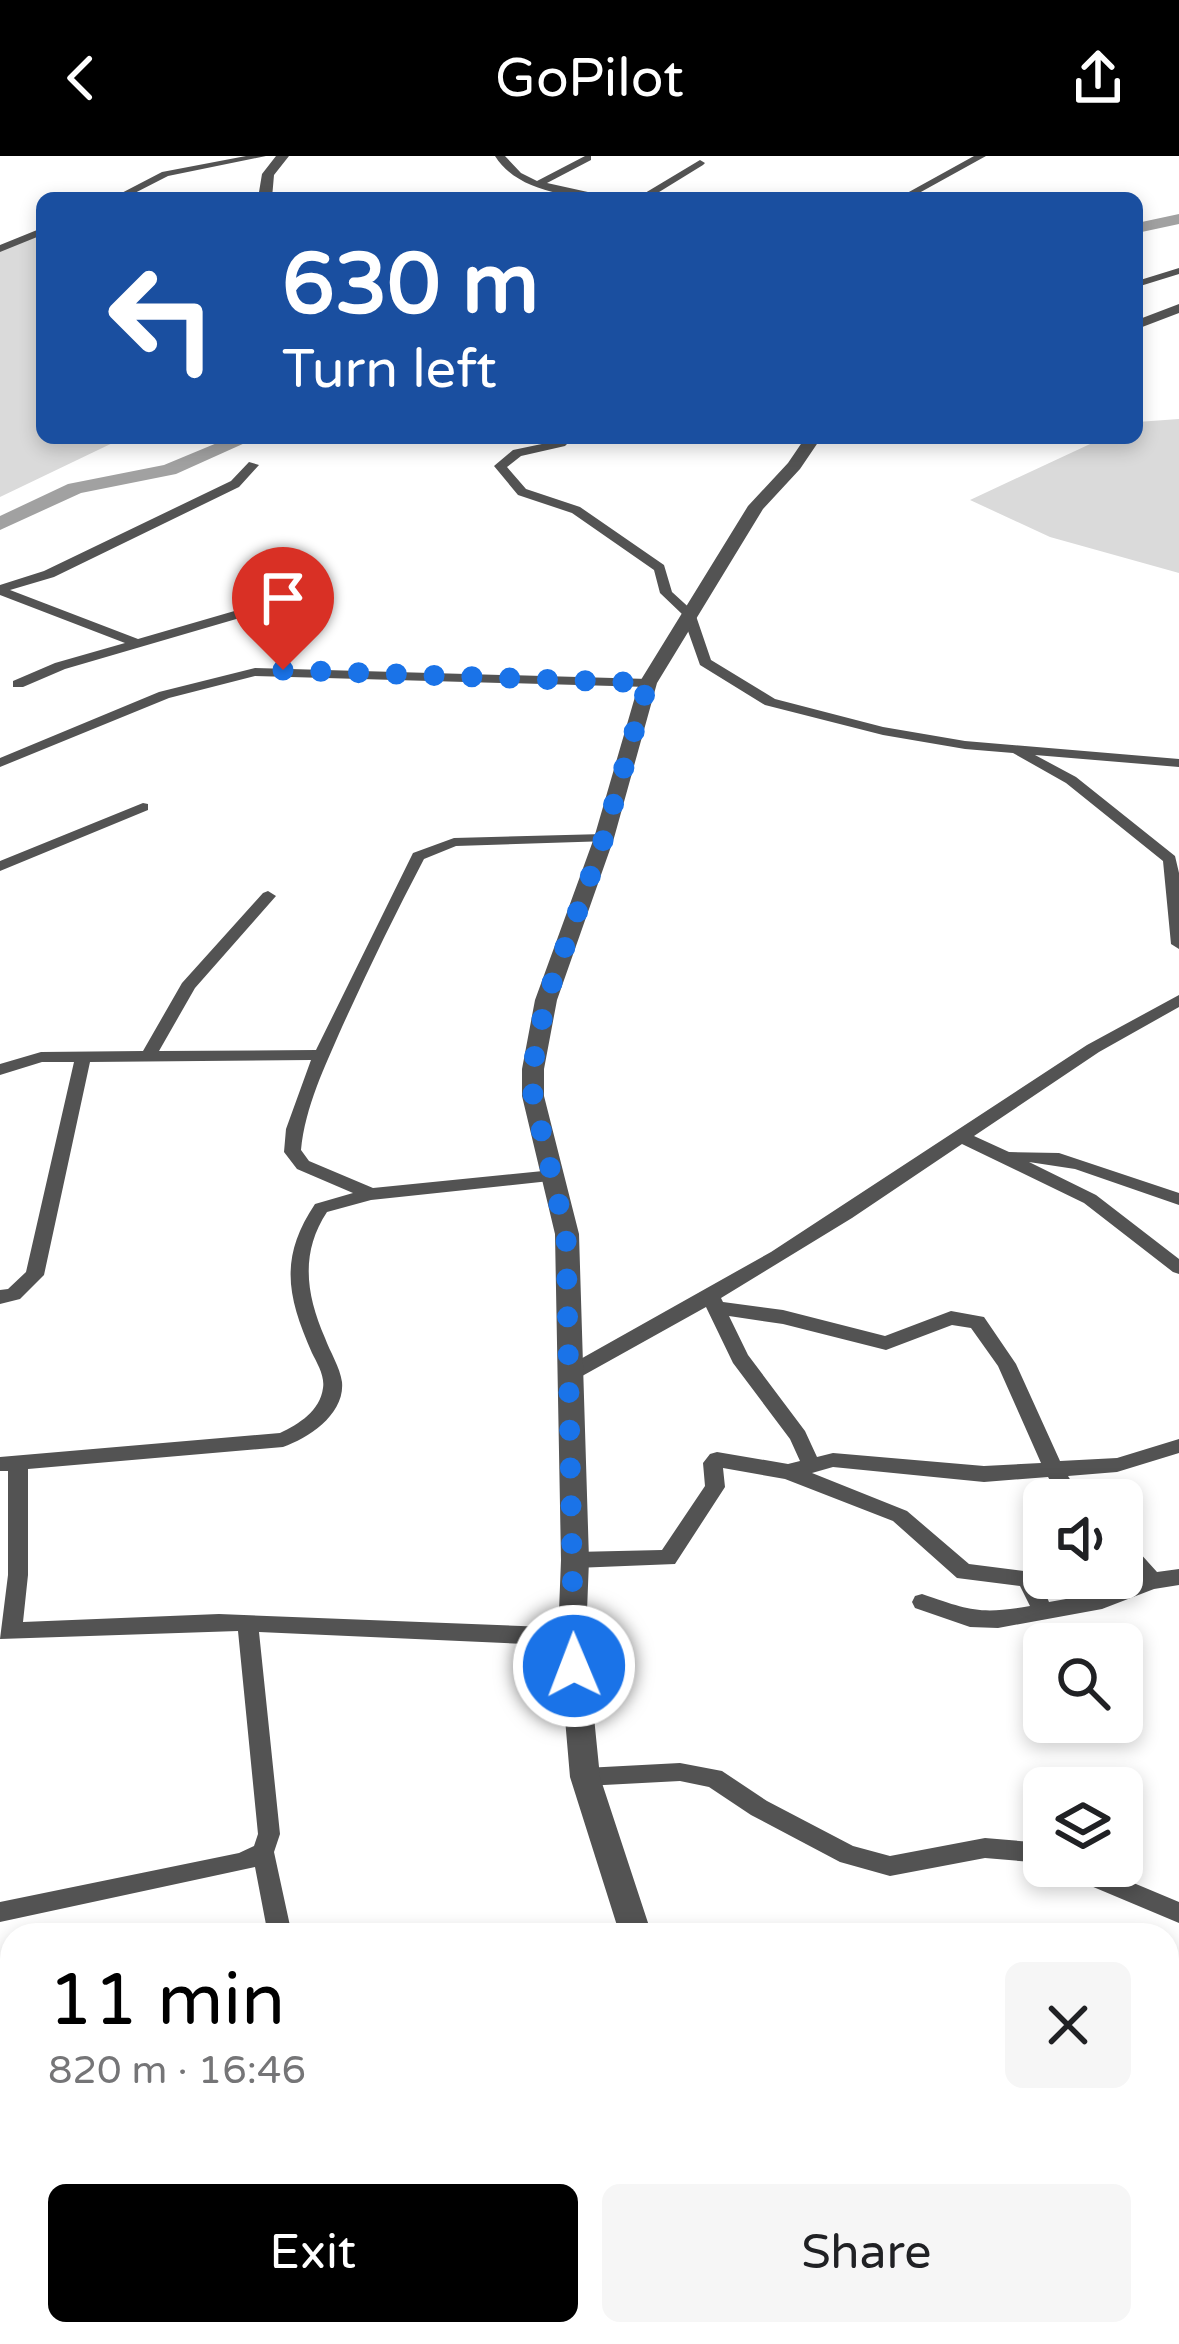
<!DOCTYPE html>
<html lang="en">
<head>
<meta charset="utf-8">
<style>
  :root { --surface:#fff; --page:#f6f6f6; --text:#202124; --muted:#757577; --accent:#000 }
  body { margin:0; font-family:"Varela Round",sans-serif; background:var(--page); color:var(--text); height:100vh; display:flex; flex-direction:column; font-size:45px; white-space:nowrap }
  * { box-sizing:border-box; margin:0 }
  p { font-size:39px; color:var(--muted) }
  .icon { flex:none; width:66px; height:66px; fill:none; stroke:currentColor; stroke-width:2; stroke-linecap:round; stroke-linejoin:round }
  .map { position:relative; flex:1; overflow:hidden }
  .side { position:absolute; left:0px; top:1767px; width:1179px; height:423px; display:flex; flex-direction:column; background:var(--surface); border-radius:36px 36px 0 0; box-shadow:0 6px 18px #0003 }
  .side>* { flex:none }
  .hud { position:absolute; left:36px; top:36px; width:1107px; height:252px; border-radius:18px; box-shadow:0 6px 18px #0003; background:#1a4fa0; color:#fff; overflow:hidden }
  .buttons { position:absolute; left:1023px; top:1323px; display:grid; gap:24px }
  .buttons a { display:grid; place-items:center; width:120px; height:120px; border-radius:18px; background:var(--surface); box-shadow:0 6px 18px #0003; font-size:60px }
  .pin { position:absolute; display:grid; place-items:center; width:102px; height:102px; color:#fff; margin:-123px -51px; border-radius:50% 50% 50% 0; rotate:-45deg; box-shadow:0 0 12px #0007 }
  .pin .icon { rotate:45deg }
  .me { position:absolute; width:132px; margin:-66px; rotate:359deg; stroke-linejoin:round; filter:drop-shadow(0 0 9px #0008) }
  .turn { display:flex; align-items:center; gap:42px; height:252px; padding:0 48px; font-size:54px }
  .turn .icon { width:156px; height:156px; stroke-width:2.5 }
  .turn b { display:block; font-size:84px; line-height:102px }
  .round { display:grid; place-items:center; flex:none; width:126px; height:126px; border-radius:18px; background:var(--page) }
  .overview { display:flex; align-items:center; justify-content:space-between; height:204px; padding:0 48px }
  h1 { font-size:72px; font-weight:600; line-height:90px; color:var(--accent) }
  .action { display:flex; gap:24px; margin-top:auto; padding:24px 48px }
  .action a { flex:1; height:138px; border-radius:18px; background:var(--accent); color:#fff; font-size:48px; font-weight:600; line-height:138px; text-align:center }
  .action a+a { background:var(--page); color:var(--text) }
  header { display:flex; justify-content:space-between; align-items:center; height:156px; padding:0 48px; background:var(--accent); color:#fff; font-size:54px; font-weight:600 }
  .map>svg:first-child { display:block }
  .green { fill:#dadada }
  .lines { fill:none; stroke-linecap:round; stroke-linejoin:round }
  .river { fill:#a1a1a1; fill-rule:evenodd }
  .minor { fill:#535353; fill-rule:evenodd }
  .tertiary { fill:#535353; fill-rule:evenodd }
  .route { stroke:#1a73e8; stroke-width:21; stroke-dasharray:0 37.8 }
</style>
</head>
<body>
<header><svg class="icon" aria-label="back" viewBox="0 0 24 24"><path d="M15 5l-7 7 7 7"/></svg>GoPilot<svg class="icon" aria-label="share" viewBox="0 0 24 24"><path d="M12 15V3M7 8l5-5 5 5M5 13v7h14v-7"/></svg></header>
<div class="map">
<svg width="1179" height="2188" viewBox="0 0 1179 2188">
  <rect width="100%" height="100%" fill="#fff"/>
  <path class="green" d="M42,76V282H123L0,341V92Z
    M1179,263V417L1050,381L970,344L1103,282H1137V266Z"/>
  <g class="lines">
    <path class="river" d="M1179,58V68L1137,77V67Z
      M229,282H256L176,318L81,337L0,374V360L68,328L164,309Z"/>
    <path class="minor" d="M246,0H266L168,20L125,42H112L162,16Z
      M495,0H505L521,17L537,25L585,0H591V4L547,27L615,42C574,42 518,37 495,0Z
      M974,0H986L910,42H898Z
      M700,4L705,7L703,9L651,41L625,42L645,37Z
      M42,72V79L0,96V89Z
      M1179,112V118L1137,131V125Z
      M561,284L567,288L565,290L521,300L507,311L526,333L580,351L664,409L672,436L695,457L711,504L775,543L883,571L965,585L1179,603V611L1035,599L1076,621L1175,700L1179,717V793L1171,788L1163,705L1066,627L1013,597L965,593L883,579L765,549L700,509L682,458L660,437L654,414L572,357L518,339L494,310L513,294Z
      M249,306L259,309L239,331L54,421L10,434L138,483L286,440L292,444L291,447L65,513L23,531H13V525L55,507L125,487L0,439V429L44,415L231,325Z
      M255,512L648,523L655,527L648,531L255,520L169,542L0,611V602L159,536Z
      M143,647L148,648V654L0,715V705Z
      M604,678L611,682L609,685L456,690L424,703C395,758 368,814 342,871C325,910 305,951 301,994L309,1005L373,1032L553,1014L559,1016L562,1020L559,1024L371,1044L327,1056C300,1097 306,1138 325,1182C330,1196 340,1211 342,1226C345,1258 309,1282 283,1291L28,1313V1419L23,1466L219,1458L572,1472L579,1475L583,1481L579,1487L572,1490L259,1476L280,1678L274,1696L292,1779H268L255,1711L0,1766V1746L239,1697L254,1690L258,1678L238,1475L0,1483L8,1419V1315H0V1301L280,1277C299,1268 320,1255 323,1232C325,1220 317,1207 312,1197C287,1140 279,1102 315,1048L353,1037L297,1013L284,996L286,973L311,904L90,906L44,1119L20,1143L0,1148V1134L8,1133L26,1116L74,906H42L0,919V908L41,896L143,895L182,827L263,737L268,735L276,740L195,832L159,895L316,894L413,697L454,682Z
      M1179,839V851L1099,896L974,980L1009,996L1059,997L1179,1037V1049L1075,1013L1029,1006L1096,1039L1179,1103V1118L1173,1116L1084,1047L962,988L852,1062L721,1142L723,1146L783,1154L885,1180L951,1155L984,1161L1016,1208L1060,1305L1117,1302L1179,1283V1297L1117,1316L1068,1320L1083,1344H1062L1048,1321L984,1326L833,1311L812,1317L907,1355L969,1408L1032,1416L1039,1422L1049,1446L1100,1437L1137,1422L1122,1405V1383L1129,1385L1157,1416L1179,1413V1429L1154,1433L1102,1453L998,1472L970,1471L915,1452L912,1446L915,1440L922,1438C969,1454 979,1459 1030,1450L1020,1430L957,1422L893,1365L785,1323L723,1312L725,1331L675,1408L575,1412L568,1410L565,1404L568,1398L575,1396L662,1394L705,1330L703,1307L710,1298L717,1296L788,1308L800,1305L790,1283L733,1207L706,1151L575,1224H561L559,1219L561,1214L771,1096L1087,889ZM729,1160L783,1168L886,1194L952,1169L971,1172L998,1210L1041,1307L984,1310L833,1297L817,1301L805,1275L748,1199Z
      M680,1607L722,1615L767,1645L853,1690L890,1700L985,1682L1044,1687V1707L985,1702L890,1720L840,1706L751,1659L709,1631L680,1625L585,1630L577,1628L574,1621L577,1614L585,1612Z
      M1057,1710H1093L1179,1746V1767L1060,1717Z
      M0,2025L12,2033V2069L0,2060Z
      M71,2178H98L102,2188H75Z
      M573,2178H603L607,2188H577Z"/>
    <path class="tertiary" d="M276,0H289L274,19L272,42H258L262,18Z
      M1179,148V157L1137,173V164Z
      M805,282H821L800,313L763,353L657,527L614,682L557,844L544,913V940L579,1078L589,1404L586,1481L600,1621L652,1779H620L570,1621L558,1481L561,1404L555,1078L522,940V913L535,844L594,682L639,527L748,350L788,307Z
      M923,2178H964L968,2188H928Z"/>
  </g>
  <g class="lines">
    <path class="route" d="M283,514L648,527L604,682L546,844L532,913L533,940L566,1078L574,1510"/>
  </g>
</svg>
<div class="buttons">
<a><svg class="icon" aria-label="sound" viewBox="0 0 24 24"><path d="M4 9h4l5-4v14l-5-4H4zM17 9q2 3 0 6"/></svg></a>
<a><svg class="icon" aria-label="search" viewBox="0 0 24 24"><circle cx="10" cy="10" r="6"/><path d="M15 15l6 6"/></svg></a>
<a><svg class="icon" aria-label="layers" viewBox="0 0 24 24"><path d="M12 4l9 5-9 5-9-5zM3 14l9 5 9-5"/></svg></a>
</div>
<div class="pin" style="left:283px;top:514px;background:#d93025"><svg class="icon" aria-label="arrive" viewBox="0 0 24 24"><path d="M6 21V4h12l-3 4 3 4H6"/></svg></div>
<svg class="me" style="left:574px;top:1510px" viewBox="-20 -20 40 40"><circle r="17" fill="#1a73e8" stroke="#fff" stroke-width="3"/><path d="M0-11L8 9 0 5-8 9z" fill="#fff"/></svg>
<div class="hud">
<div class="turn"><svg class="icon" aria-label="left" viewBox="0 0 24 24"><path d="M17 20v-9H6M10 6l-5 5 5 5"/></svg><div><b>630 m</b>Turn left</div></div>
</div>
<section class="side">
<div class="overview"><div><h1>11 min</h1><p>820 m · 16:46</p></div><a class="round"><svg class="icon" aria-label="close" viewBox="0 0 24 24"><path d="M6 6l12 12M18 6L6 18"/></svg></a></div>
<div class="action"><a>Exit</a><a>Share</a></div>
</section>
</div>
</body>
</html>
